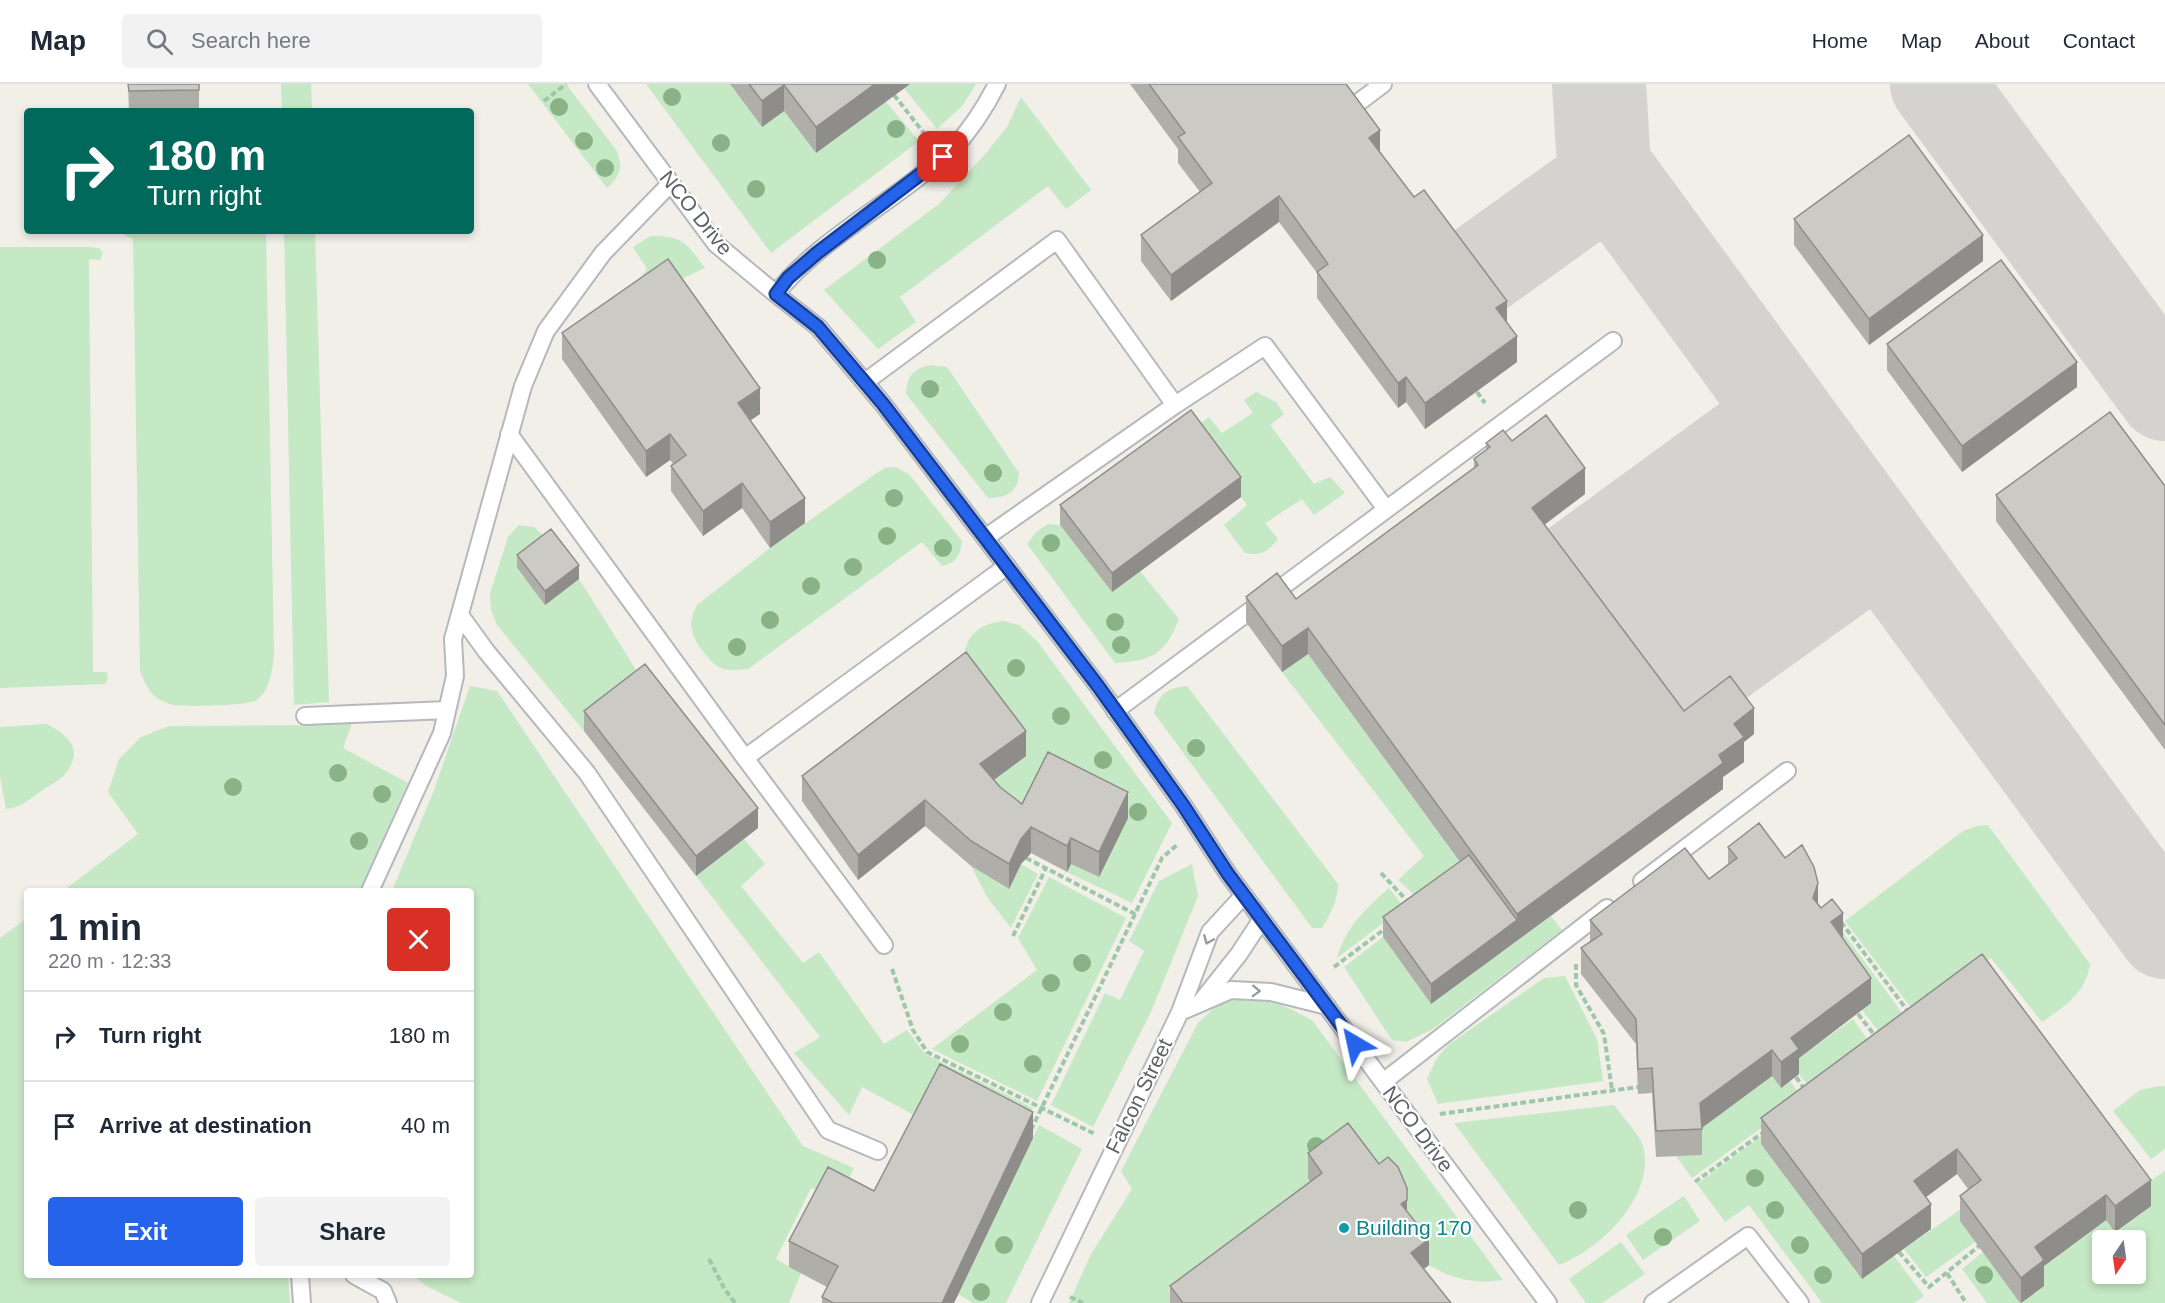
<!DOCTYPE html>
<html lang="en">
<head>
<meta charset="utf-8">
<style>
  :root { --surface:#fff; --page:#f2f2f3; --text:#1f2937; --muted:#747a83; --line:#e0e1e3; --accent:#2563eb }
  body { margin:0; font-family:Arial,sans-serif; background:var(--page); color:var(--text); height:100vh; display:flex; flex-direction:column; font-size:22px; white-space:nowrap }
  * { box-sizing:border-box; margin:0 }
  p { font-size:20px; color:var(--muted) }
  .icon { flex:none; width:33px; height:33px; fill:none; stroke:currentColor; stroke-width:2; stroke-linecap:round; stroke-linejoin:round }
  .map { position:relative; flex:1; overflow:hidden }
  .side { position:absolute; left:24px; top:804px; width:450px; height:390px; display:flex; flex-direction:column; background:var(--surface); border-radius:6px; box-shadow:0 3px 9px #0003 }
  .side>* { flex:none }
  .hud { position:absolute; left:24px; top:24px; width:450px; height:126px; border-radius:6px; box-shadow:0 3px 9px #0003; background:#00695c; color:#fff; overflow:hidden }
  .needle { width:39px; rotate:193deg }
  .buttons { position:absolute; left:2092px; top:1146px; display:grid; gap:12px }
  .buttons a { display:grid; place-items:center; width:54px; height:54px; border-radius:6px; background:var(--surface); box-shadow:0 3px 9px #0003; font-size:30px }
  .pin { position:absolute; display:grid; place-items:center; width:51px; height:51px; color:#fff; margin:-26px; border-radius:12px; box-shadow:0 3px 9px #0006 }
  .me { position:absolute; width:66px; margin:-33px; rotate:324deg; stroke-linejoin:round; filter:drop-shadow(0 0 4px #0008) }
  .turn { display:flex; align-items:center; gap:21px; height:126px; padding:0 24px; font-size:27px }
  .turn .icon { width:78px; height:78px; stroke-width:2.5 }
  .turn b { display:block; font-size:42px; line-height:51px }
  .round { display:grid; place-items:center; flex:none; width:63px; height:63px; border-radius:6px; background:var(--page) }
  .headline { display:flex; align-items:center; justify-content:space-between; height:102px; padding:0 24px }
  h1 { font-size:36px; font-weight:800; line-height:45px }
  .button { display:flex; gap:12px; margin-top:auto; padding:12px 24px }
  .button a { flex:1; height:69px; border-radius:6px; background:var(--accent); color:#fff; font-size:24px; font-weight:800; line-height:69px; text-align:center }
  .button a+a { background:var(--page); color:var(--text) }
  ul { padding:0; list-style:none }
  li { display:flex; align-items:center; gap:18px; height:90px; padding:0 24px; border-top:2px solid var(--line) }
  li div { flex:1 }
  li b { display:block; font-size:22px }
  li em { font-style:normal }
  header { display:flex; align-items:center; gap:36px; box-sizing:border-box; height:84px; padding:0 30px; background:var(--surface); border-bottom:2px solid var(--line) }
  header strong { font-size:28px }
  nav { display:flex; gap:33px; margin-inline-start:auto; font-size:21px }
  .search { width:420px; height:54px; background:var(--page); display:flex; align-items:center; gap:15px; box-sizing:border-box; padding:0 21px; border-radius:6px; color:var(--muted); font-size:22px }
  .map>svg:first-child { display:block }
  .green { fill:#c5e8c5; fill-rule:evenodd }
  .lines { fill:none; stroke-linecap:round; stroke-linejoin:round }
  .taxiway { stroke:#d4d3d0; stroke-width:94 }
  .service-casing { stroke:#b5b8bc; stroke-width:20 }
  .path { stroke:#9cc7a9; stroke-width:4; stroke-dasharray:6 3; stroke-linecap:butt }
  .service { stroke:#fff; stroke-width:16 }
  .tree { fill:#89b387 }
  .wall { fill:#afaea9 }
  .shaded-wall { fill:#8f8d8a }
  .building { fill:#cccac5; stroke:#8f8d8a; stroke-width:1.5 }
  .oneway { stroke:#979a9d }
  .route-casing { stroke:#184099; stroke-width:15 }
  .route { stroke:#2563eb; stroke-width:10 }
  .culture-dot { fill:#0f9aa8; stroke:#fff; stroke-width:2 }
  .labels { text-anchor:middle; stroke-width:4.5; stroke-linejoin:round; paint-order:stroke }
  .street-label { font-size:21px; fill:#5f6368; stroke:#fff }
  .culture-label { font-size:21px; fill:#0d838f; stroke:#fff; text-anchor:start }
</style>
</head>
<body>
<header>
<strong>Map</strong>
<div class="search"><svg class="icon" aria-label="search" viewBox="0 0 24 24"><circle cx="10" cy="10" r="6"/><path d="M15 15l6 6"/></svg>Search here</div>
<nav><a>Home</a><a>Map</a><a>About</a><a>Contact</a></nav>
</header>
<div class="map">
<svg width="2165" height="1219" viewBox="0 0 2165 1219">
  <rect width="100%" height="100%" fill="#f1efe8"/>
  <path class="green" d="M281,0H311L312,27H282Z
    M528,0H566L617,67C623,86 620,91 607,104Z
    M646,0H730L762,43L784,27L816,69L886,18L919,57L771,169Z
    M910,0H976L963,21L937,45L904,4Z
    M1021,13L1091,106L1066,125L1048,102L900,213L916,238L878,265L824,206L939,120L986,69L1007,43Z
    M117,147H266L274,569C273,584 270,606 257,616C249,622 185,623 174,621C169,620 161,617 157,614C148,607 144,597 140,587L133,155Z
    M284,147H315L329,618L294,621Z
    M651,152C684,152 686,159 705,184L668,201L562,275L567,253L575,240L594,247L613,231L647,185L633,163Z
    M0,163H89L99,164L103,169L100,176L89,175L93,588H107L108,595L105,600L0,604Z
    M930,281L947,283L1019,389C1018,409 1006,414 988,414L906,310C908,290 912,286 930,281Z
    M1256,308L1276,318L1284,330L1270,341L1314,400L1330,393L1345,409L1314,431L1302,415L1265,439L1278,455C1267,468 1262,472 1245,469L1224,441L1247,421L1191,346L1209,333L1222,349L1253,329L1244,316Z
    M896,383L909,390L962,457C960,472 957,478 942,482L922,458L748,585C737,586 725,588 716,581C712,579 709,574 706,571C692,555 686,540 697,521L770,464L874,391L885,384Z
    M1048,440L1060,441L1112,508L1140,487L1179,535C1165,570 1152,577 1115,579L1027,460L1037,447Z
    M519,441L534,443L551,458L517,485L545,520L579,495L645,600L584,647L497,541L491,526L490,509L508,453Z
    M1003,537L1019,541L1037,557L1172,739L1132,819L1067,788L1071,780L1099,793L1022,746L1000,728L963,578C966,551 977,541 1003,537Z
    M1308,570L1469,791L1426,822L1398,796L1424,772L1282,588Z
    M470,602L497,607L803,1062L854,1084L838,1114L811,1104L776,1175L801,1189L789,1219H461L426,1202L413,1191H471V807H392L434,706Z
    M1187,602L1338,800C1337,818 1331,829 1322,844H1312L1154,629C1159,609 1168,604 1187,602Z
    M352,639L343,664L408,699L359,807H63L138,750L108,708L119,675L141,653L169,642L329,641Z
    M46,640C68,650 85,666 65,690C60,696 50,701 43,706C31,714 21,724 6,725L0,692V643Z
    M1988,741L2090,880C2086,909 2065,922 2042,938L1991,874L1915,929L1845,837L1963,747L1977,742Z
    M744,755L765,780L741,802L803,879L819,868L884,960L907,946L925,970L1033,1024L1020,1048L925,1037L862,1003L849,1031L794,969L820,953L696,792Z
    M1021,780L1038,790L1011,844L987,813L971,782L1008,805Z
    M1192,780L1198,812L1151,928L1093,1043L1051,1021L1105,909L1120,916L1144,867L1129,857L1159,797Z
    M1049,793L1126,834L1037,1017L932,965L1037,886L1018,854Z
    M1389,804L1404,823L1337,874C1346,843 1365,825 1389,804Z
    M1551,832L1562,846L1433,945L1406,958L1392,956L1344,883L1383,853L1431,920Z
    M27,834V1191H288L290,1219H0V854Z
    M1839,843L1908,937L1884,954L1862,926Z
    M1565,892L1597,955L1603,997L1438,1020L1427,995L1437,974L1448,961L1544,894Z
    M1239,913C1269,913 1285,922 1312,936L1503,1196L1486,1198L1466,1196L1446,1190L1429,1181L1401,1146L1322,1115L1181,1219H1069L1091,1170L1132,1105L1121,1087L1198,939L1217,921Z
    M1853,935L1873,963L1812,1007L1791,979Z
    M1772,992L1781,1004L1790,997L1803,1014L1692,1094L1676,1072L1701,1071L1700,1045Z
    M2159,1002H2165V1065L2151,1075L2113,1027L2140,1006Z
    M1614,1021C1621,1031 1640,1051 1643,1062C1656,1112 1601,1165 1559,1181L1454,1039Z
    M1790,1031L1862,1195L1894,1172L1924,1212L1914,1219H1822L1749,1121L1725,1138L1697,1100Z
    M1039,1041L1082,1065L1006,1219H973L958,1210Z
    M2165,1087V1219H2021L2044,1202L2035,1189L2106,1136L2115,1147L2150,1122L2139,1105ZM2103,1156H2136V1190H2103Z
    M1684,1112L1700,1137L1643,1176L1626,1151Z
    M1961,1125L1975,1158L1926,1193L1904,1165Z
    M1621,1158L1645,1190L1602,1219H1586L1569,1195Z
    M1983,1168L2020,1219H1987L1962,1185Z"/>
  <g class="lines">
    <path class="taxiway" d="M1599,0L1604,82L1611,92L2165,848
      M1937,0L2165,310
      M1470,193L1611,92
      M1563,492L1785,330
      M1611,555L1831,392
      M1659,619L1880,460"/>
    <g class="service-casing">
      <path id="service" d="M597,0L716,160L776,210L818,243L883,320L1098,602L1183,721L1228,790L1548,1219
        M1347,27L1383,0
        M776,210C813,162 877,127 925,88C934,80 945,73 953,65C971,45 985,24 997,0
        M865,298L1057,156L1175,321L985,454
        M1175,321L1265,262L1386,425
        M509,350L745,674L1007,482
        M460,531L486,567L587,689L828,1046L878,1067
        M1115,627L1613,257
        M305,632L447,626
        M745,674L884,861
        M1642,797L1787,687
        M370,807L442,649L455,592L453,555L523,302L546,247L603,169L671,99
        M1201,918L1239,870L1262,835
        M1180,928L1231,906L1271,908L1327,922
        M1383,998L1607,824
        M300,1191L302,1219
        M354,1191L383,1207L388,1219
        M1040,1219L1180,928L1210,848L1244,811
        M1653,1219L1748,1152L1800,1219"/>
    </g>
    <path class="path" d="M894,11L927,53
      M544,17L566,0
      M1477,308L1485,319
      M1026,774L1135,830
      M1381,789L1409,819
      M1841,838L1910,930
      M1013,852L1046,784
      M1576,880V901L1604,950L1612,1006
      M1334,883L1386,844
      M892,885L913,946L927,968L1095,1050
      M1858,930L1876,953
      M1796,993L1805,1006
      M1440,1030L1638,1003
      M1031,1046L1162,774L1178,760
      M1695,1098L1765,1047
      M1899,1168L1929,1203L1979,1162
      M709,1175L724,1204L735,1219
      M1947,1189L1966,1219
      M1070,1213L1083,1219"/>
    <use href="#service" class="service"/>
  </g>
  <g class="tree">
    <circle cx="672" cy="13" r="9"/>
    <circle cx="559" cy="23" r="9"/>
    <circle cx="896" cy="45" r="9"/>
    <circle cx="584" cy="57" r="9"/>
    <circle cx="721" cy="59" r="9"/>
    <circle cx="605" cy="84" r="9"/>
    <circle cx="756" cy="105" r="9"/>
    <circle cx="877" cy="176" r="9"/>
    <circle cx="930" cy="305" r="9"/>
    <circle cx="993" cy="389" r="9"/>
    <circle cx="894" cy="414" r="9"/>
    <circle cx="887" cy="452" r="9"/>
    <circle cx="1051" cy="459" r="9"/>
    <circle cx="943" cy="464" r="9"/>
    <circle cx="853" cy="483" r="9"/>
    <circle cx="811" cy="502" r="9"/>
    <circle cx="770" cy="536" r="9"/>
    <circle cx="1115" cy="538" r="9"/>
    <circle cx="1121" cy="561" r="9"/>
    <circle cx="737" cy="563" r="9"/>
    <circle cx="1016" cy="584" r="9"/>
    <circle cx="1061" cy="632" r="9"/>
    <circle cx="1196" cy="664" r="9"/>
    <circle cx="1103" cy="676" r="9"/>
    <circle cx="338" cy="689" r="9"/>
    <circle cx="233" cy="703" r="9"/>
    <circle cx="382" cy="710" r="9"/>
    <circle cx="1138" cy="728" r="9"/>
    <circle cx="359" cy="757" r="9"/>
    <circle cx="1082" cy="879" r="9"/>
    <circle cx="1051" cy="899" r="9"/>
    <circle cx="1003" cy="928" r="9"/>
    <circle cx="960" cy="960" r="9"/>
    <circle cx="1033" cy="980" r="9"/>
    <circle cx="1316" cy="1062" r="9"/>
    <circle cx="1755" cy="1094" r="9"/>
    <circle cx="1578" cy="1126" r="9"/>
    <circle cx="1775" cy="1126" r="9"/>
    <circle cx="1663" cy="1153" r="9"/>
    <circle cx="1004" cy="1161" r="9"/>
    <circle cx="1800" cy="1161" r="9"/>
    <circle cx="1823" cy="1191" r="9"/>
    <circle cx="1984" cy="1191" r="9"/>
    <circle cx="981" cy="1208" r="9"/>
  </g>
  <path class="wall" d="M128,0H199V26L129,27Z
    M730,0H910L816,69L784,27L762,43Z
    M1130,0H1346L1380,68L1507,238L1517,278L1425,345L1406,318L1398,324L1317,214V189L1279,138L1171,217L1141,177V151L1200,108L1178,79V65Z
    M1794,135L1983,177L1869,261L1794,161Z
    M562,249L760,330L750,336L805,439L770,464L742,424L703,452L671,407V382L673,380L670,376L646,393L562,275Z
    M1887,260L2077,303L1962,388L1887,286Z
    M1512,357L1585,410L1544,441L1684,627L1754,650L1744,658V678L1723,693V705L1431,920L1383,853V833L1460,778L1308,570L1282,588L1246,538V513L1296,515L1474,384V375L1486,366V359Z
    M2165,402V666L1996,437V411Z
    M1241,413L1112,508L1060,441V421Z
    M517,471L579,495L545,521L517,484Z
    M584,627L758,744L696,792L584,647Z
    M1026,672L994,696L1000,703L1022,720L1128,734L1099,793L1071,780L1067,788L1031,769L1021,780L1009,805L971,782L925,742L858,796L802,717V692Z
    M1728,763L1818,820L1843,854L1871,919L1799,974V990L1781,1004L1772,992L1702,1044V1071L1656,1073L1652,1009L1638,1010L1636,960L1581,890V864L1590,858V836L1709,795L1728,780Z
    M1982,870L2151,1122L2115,1148L2106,1136L2044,1182V1202L2021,1219H2020L1960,1137V1112L1968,1105L1957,1090L1926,1113L1931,1145L1862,1195L1761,1060V1034Z
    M1033,1054L954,1219H822V1213L827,1203L789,1183V1157L874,1107Z
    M1308,1069L1407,1127L1429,1181L1424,1185L1451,1219H1170V1202L1310,1098L1308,1094Z"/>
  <path class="shaded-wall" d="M875,0H910L816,69V43Z
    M784,1V27L762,43V17Z
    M1380,46V71L1369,54Z
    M1279,112V138L1171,217V191Z
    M1983,151V177L1869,261V235Z
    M1507,217V243L1496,224Z
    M1517,252V278L1425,345V319Z
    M2077,278V303L1962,388V362Z
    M1406,293V318L1398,324V299Z
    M760,304V330L738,345V319Z
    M670,350V376L646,393V367Z
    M1585,384V410L1532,450V424Z
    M1241,393V413L1112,508V489Z
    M742,399V424L703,452V427Z
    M805,414V439L770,464V438Z
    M579,481V495L545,521V507Z
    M1308,544V570L1282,588V562Z
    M1754,624V650L1744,658V678L1723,693V705L1431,920V900L1517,836V830L1719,671L1734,640Z
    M1026,647V672L980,706V680Z
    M1128,708V734L1099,793V768Z
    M925,716V742L858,796V771Z
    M758,724V744L696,792V772Z
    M1031,743V769L1021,780L1009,805V780L1021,755Z
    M1071,754V780L1067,788V762Z
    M1818,799V824L1813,814Z
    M1843,829V855L1831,838Z
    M1871,894V919L1799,974V990L1781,1004V978L1791,954Z
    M1772,966V992L1700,1045V1019Z
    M1033,1028V1054L954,1219H942Z
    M1957,1065V1090L1914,1122V1097Z
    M2151,1096V1122L2115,1148V1122Z
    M1407,1104V1130L1401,1120Z
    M2106,1111V1136L2044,1182V1202L2021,1219V1194L2035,1163Z
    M1931,1120V1145L1862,1195V1170Z
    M1429,1155V1181L1411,1194V1169Z"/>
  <path class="building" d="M128,0H199V6L129,7Z
    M749,0H875L816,43L784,1L762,17Z
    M1149,0H1346L1380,46L1369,54L1414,113L1424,106L1507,217L1496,224L1517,252L1425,319L1406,293L1398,299L1317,188L1328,180L1279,112L1171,191L1141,151L1212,99L1178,53L1185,49Z
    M1909,51L1983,151L1869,235L1794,135Z
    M668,175L760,304L738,319L805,414L770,438L742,399L703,427L671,382L686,371L670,350L646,367L562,249Z
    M2001,176L2077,278L1962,362L1887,260Z
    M1191,326L1241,393L1112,489L1060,421Z
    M2110,328L2165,402V641L1996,411Z
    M1546,331L1585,384L1532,424L1684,627L1730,592L1754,624L1734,640L1744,653L1719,671L1723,679L1517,830L1308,544L1282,562L1246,513L1277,489L1296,515L1478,381L1474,375L1490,363L1486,359L1503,346L1512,357Z
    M551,445L579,481L545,507L517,471Z
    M966,568L1026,647L980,680L1000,703L1022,720L1048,668L1128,708L1099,768L1071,754L1067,762L1031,743L1021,755L1009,780L971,757L925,716L858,771L802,692Z
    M645,580L758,724L696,772L584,627Z
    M1759,739L1785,774L1802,761L1814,783L1818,799L1813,814L1821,824L1832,815L1843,829L1831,838L1871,894L1791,954L1799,965L1781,978L1772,966L1700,1019L1702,1045L1656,1047L1652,984L1638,985L1636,935L1581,864L1602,850L1590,836L1685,764L1709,795L1737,774L1728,763Z
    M1469,771L1517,836L1431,900L1383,833Z
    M1982,870L2151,1096L2115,1122L2106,1111L2035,1163L2044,1176L2021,1194L1960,1112L1981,1096L1957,1065L1914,1097L1931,1120L1862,1170L1761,1034Z
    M940,980L1033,1028L942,1219H833L822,1213L838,1182L789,1157L828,1083L874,1107Z
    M1348,1039L1379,1080L1388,1073L1398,1083L1407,1104V1116L1401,1120L1429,1155L1411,1169L1451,1219H1183L1170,1202L1322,1089L1308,1069Z"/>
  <defs><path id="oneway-chevron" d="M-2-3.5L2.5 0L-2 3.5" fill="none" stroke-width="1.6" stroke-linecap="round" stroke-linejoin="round" transform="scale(1.5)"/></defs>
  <g class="oneway">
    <use href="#oneway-chevron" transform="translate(1208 856) rotate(113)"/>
    <use href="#oneway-chevron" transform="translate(1256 907) rotate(2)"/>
  </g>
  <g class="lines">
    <g class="route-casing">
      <path id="route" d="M943,73L817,169L788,194L776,210L818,243L883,320L1098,602L1183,721L1228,790L1355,960"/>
    </g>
    <use href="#route" class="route"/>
  </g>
  <circle class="culture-dot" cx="1344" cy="1144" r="6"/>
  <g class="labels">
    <g class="street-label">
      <text transform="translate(696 129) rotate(51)" y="7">NCO Drive</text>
      <text transform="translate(1139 1012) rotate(-64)" y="7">Falcon Street</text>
      <text transform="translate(1418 1045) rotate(53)" y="7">NCO Drive</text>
    </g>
    <g class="culture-label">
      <text x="1356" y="1151">Building 170</text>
    </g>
  </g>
</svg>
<div class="buttons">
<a><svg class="needle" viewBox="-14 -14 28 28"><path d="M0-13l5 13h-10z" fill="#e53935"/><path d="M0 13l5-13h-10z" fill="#747a83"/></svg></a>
</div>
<div class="pin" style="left:943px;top:73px;background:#d93025"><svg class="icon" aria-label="arrive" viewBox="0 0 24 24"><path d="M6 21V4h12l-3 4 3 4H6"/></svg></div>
<svg class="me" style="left:1355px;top:960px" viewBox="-20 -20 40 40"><path d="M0-17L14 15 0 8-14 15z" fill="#2563eb" stroke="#fff" stroke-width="4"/></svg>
<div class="hud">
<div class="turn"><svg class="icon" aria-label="right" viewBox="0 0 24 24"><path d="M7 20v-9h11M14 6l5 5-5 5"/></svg><div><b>180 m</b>Turn right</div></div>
</div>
<section class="side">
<div class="headline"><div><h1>1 min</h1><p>220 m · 12:33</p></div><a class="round" style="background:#d93025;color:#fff"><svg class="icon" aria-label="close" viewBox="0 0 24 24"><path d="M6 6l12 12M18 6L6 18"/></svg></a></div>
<ul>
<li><svg class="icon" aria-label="right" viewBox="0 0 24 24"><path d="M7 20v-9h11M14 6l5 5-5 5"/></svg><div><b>Turn right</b></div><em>180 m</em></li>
<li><svg class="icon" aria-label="arrive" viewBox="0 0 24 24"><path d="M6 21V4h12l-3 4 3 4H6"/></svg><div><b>Arrive at destination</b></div><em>40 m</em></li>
</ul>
<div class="button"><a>Exit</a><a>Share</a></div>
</section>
</div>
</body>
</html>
